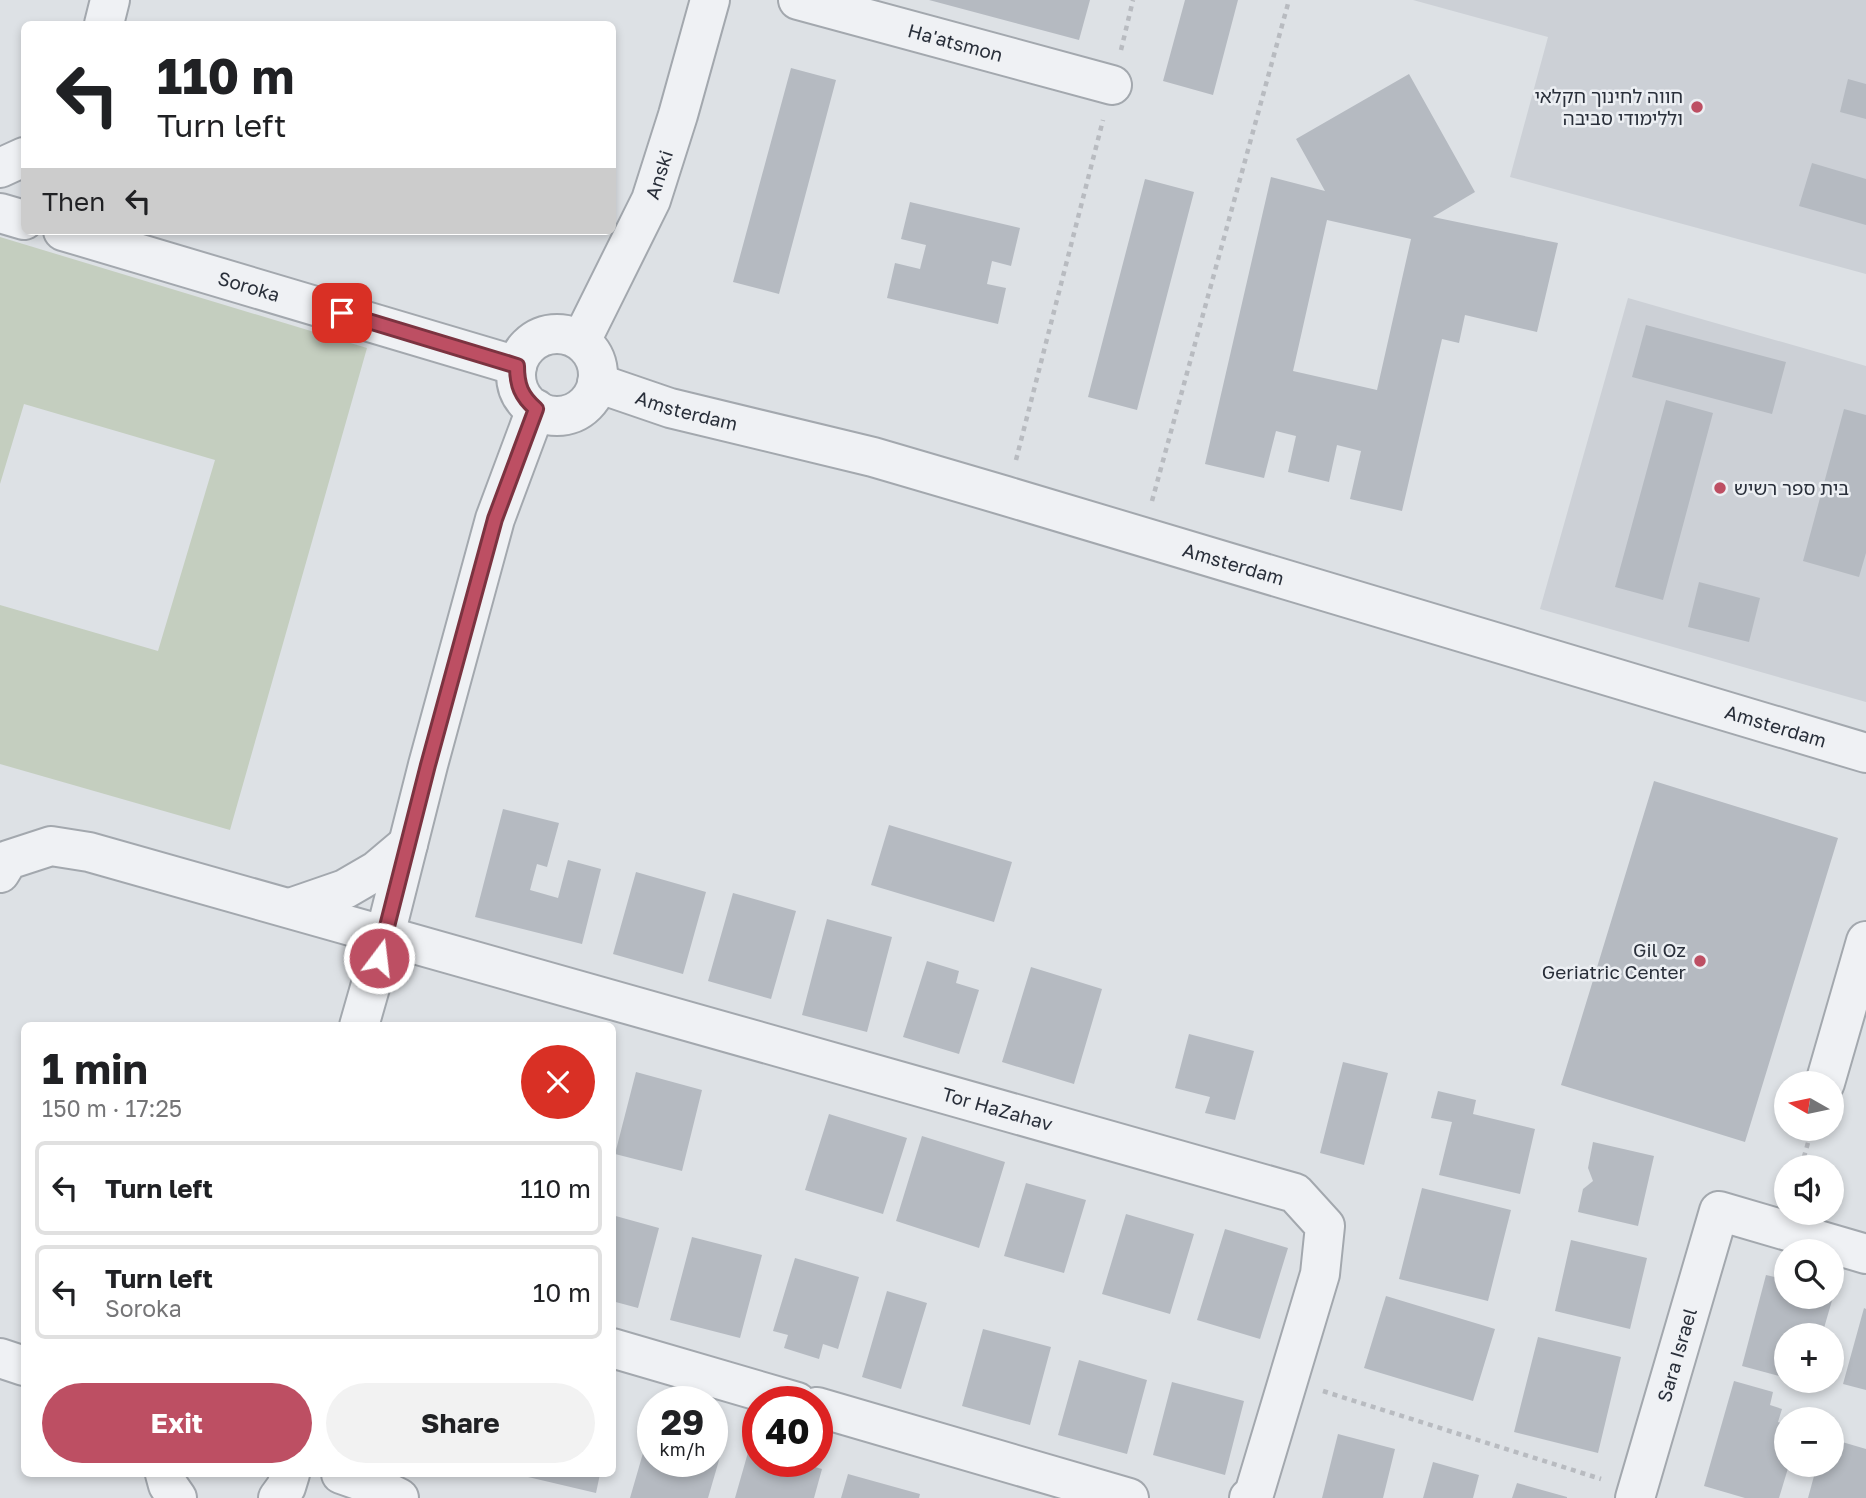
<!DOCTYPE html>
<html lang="en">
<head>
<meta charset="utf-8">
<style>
  :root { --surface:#fff; --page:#f2f2f2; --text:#202124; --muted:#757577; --line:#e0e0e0; --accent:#bd4f63 }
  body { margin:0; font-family:"Golos Text","Noto Sans Hebrew",sans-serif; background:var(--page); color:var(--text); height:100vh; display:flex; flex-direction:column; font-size:26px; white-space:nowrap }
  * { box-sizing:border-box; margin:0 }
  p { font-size:23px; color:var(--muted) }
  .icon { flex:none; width:38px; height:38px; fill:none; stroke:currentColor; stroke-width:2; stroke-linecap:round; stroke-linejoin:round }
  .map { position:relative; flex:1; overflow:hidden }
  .details { position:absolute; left:21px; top:1022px; width:595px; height:455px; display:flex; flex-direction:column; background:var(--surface); border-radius:10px; box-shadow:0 4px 10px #0003 }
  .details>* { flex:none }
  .hud { position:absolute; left:21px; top:21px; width:595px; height:214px; border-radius:10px; box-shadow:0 4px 10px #0003; background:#fff; color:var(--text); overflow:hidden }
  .needle { width:46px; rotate:279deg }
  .controls { position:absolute; left:1774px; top:1071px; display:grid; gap:14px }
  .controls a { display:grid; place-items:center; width:70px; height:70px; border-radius:50%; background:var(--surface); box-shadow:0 4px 10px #0003; font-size:35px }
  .speed { position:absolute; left:637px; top:1386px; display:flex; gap:14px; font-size:35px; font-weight:700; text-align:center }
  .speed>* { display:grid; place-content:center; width:91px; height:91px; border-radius:50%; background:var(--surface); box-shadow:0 4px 10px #0003; line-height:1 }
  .speed small { font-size:18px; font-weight:400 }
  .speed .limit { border:10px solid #d22; background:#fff; color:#111 }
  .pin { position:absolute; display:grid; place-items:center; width:60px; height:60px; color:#fff; margin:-30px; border-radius:14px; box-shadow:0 4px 10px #0006 }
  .me { position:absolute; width:77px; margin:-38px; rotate:15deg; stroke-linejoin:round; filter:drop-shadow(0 0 5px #0008) }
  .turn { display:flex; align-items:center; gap:24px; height:147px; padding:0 21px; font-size:32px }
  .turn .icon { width:91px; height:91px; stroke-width:2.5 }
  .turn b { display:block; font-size:49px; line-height:60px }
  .then { display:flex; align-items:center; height:66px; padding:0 21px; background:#0003; gap:14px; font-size:26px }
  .round { display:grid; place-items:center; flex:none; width:74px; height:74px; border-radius:37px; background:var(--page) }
  .headline { display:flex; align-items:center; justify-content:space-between; height:119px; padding:0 21px }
  h1 { font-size:42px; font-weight:700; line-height:52px }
  .cta { display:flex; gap:14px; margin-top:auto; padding:14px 21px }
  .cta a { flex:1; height:80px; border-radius:42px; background:var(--accent); color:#fff; font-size:28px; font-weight:700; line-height:80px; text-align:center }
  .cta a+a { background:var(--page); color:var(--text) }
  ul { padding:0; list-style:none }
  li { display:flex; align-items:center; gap:21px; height:94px; margin:0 14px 10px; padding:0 7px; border:4px solid var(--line); border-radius:10px }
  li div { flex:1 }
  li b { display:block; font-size:26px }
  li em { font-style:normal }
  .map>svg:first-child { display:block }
  .built { fill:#ccd0d6 }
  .green { fill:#c4cebf }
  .building { fill:#b5bac1; fill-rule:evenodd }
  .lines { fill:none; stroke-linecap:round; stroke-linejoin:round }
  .minor-casing { stroke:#a3a8ae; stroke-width:42 }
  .path { stroke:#b8bbc0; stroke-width:4.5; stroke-dasharray:5 5; stroke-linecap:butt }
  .minor { stroke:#eff1f4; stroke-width:38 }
  .route-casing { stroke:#7b3340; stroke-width:18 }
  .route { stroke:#bd4f63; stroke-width:12 }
  .poi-dot { fill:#bd4f63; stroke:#eceff3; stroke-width:2.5 }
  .labels { text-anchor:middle; stroke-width:5; stroke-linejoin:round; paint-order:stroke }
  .street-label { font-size:19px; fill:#292f3a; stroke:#eceff3 }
  .poi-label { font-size:19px; fill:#292f3a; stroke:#eceff3; text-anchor:end }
</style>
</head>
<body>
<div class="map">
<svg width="1866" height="1498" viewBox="0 0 1866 1498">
  <rect width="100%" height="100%" fill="#dde1e5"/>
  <path class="built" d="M1413,0H1866V274L1510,177L1548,37Z
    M1628,298L1866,366V702L1540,609Z"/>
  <path class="green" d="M0,237L367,348L230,830L0,764V605L158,651L215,460L24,404L0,484Z"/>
  <path class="building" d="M929,0H1090L1079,40Z
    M1185,0H1238L1213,95L1163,81Z
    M791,68L836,80L779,294L733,282Z
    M1409,74L1475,192L1433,217L1558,243L1537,332L1465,315L1459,343L1442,339L1402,511L1350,499L1361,451L1337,445L1329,482L1288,472L1296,436L1276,431L1264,478L1205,464L1271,177L1325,191L1296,139ZM1327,220L1411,239L1377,390L1293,371Z
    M1848,79L1866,84V119L1840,112Z
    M1812,163L1866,179V225L1799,206Z
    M1145,179L1194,192L1137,410L1088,397Z
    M910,202L1020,228L1011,266L992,261L987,284L1006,288L998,324L887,298L895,263L920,269L926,245L901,239Z
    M1646,325L1786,362L1772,414L1632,377Z
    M1666,400L1713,413L1663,600L1615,587Z
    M1844,409L1866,415V553L1859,577L1803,561Z
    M1699,582L1760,598L1749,642L1688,627Z
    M1654,781L1838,838L1745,1142L1561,1085Z
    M503,809L559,823L547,867L537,864L530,890L558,898L568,860L601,869L582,944L475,917Z
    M889,825L1012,862L994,922L871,885Z
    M636,872L706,892L683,974L613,954Z
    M733,893L796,911L771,999L708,981Z
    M827,919L892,937L867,1032L802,1015Z
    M927,961L959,971L956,983L979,990L959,1054L903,1037Z
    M1031,967L1102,989L1074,1084L1002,1062Z
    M1189,1034L1254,1051L1235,1120L1205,1113L1210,1097L1175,1088Z
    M1343,1062L1388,1073L1364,1165L1320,1153Z
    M636,1072L702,1090L682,1171L615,1154Z
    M1438,1091L1476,1100L1473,1114L1535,1129L1520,1194L1439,1175L1452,1122L1431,1118Z
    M829,1114L907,1138L883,1214L805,1190Z
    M922,1136L1005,1162L979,1248L896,1221Z
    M1593,1142L1654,1156L1638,1226L1578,1212L1583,1189L1593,1181L1588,1168Z
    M1026,1183L1086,1200L1064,1273L1004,1256Z
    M1422,1188L1511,1210L1488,1301L1399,1279Z
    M1126,1214L1194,1234L1170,1314L1102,1294Z
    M612,1215L659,1228L638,1308L612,1301Z
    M1225,1229L1288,1248L1260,1339L1197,1320Z
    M692,1237L762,1255L740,1338L670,1320Z
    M1571,1240L1647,1258L1630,1329L1555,1311Z
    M795,1258L859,1277L838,1349L823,1344L819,1359L784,1348L788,1335L773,1331Z
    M1766,1275L1787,1280V1297H1833L1822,1335H1787V1378L1742,1366Z
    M887,1291L927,1303L901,1389L862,1377Z
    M1386,1296L1495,1329L1473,1401L1364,1368Z
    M1864,1308L1866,1309V1390L1843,1384Z
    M983,1329L1051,1347L1030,1425L962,1406Z
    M1538,1337L1621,1357L1598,1453L1514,1432Z
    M1079,1360L1147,1380L1127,1454L1058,1435Z
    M1734,1381L1773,1392L1770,1405L1782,1409L1778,1422L1787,1425V1465H1789L1779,1498H1745L1704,1486Z
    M1172,1382L1244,1401L1225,1475L1153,1455Z
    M652,1422L653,1461H712V1440L724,1443L708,1498H630Z
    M1338,1434L1395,1449L1383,1498H1322Z
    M1832,1439L1866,1449V1498H1808L1817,1465H1832Z
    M749,1449L758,1451V1461H794L822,1469L814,1498H735Z
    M1433,1462L1479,1475L1473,1498H1423Z
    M529,1474H600L596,1493L528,1477Z
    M848,1474L920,1494L919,1498H841Z
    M1517,1483L1567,1497V1498H1512Z"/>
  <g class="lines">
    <g class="minor-casing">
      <g id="minor">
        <path id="s1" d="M798,0L1112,85"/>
        <path d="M104,24L110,0"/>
        <path d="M0,168L24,157"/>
        <path d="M0,213L24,220"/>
        <path id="s2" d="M63,231L517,366"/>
        <circle cx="557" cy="375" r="41"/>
        <path id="s3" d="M581,341L651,200L678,115L710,0"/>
        <path id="s4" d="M597,383L670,408L873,457L1006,496L1866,753"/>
        <path id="s5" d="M0,873L8,860L51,846L89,852L1295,1193L1325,1226L1320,1274L1254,1494L1249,1498"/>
        <path d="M290,908L345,889L376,871L408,844"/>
        <path d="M359,1026L385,935L428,765L495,519L536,409"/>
        <path d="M1825,1083L1866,941"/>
        <path d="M612,1348L797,1402"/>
        <path d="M0,1358L24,1366"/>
        <path d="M817,1407L1129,1498"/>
        <path d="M165,1474L168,1485L177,1498"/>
        <path d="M341,1474L375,1486L399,1498"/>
        <path d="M278,1498L286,1487L290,1474"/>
        <path id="s6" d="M1635,1498L1719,1211L1866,1254"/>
      </g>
    </g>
    <path class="path" d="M1121,50L1133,0
      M1016,460L1103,120
      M1152,501L1289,0
      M1801,1167L1812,1129
      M1323,1391L1601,1479"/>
    <use href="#minor" class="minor"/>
  </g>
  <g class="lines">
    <g class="route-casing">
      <path id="route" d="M342,313L517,366C517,385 521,396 536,409L495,519L428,765L379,958"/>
    </g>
    <use href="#route" class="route"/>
  </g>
  <g class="poi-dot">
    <circle cx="1697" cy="107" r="7"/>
    <circle cx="1720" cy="488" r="7"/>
    <circle cx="1700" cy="961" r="7"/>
  </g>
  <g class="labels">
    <g class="street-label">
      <text dy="7" stroke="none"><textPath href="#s1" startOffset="163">Ha'atsmon</textPath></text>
      <text dy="7" stroke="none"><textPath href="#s3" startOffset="184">Anski</textPath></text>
      <text dy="7" stroke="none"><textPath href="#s2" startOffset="194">Soroka</textPath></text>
      <text dy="7" stroke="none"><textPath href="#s4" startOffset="94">Amsterdam</textPath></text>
      <text dy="7" stroke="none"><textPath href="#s4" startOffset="662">Amsterdam</textPath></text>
      <text dy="7" stroke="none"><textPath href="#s4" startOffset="1228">Amsterdam</textPath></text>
      <text dy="7" stroke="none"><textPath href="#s5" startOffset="1043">Tor HaZahav</textPath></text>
      <text dy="7" stroke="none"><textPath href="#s6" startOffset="149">Sara Israel</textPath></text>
    </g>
    <g class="poi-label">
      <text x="1683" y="103">חווה לחינוך חקלאי<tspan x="1683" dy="22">וללימודי סביבה</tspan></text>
      <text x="1734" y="495" text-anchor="start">בית ספר רשיש</text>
      <text x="1686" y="957">Gil Oz<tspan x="1686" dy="22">Geriatric Center</tspan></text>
    </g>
  </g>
</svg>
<div class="controls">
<a><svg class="needle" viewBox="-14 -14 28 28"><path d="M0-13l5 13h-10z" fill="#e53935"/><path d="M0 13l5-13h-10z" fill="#757577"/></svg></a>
<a><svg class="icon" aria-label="sound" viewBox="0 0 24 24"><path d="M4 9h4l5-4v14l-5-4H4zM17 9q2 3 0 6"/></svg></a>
<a><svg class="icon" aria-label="search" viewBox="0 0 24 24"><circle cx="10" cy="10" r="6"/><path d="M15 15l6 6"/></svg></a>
<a>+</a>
<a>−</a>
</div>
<div class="speed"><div>29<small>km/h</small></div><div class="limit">40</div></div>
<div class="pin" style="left:342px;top:313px;background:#d93025"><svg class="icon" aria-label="arrive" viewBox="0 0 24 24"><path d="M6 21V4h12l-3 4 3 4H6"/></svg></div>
<svg class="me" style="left:379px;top:958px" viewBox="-20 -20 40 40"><circle r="17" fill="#bd4f63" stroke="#fff" stroke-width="3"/><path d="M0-11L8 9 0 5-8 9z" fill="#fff"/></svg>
<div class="hud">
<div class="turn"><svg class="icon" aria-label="left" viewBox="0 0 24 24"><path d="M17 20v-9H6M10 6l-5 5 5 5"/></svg><div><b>110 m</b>Turn left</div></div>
<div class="then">Then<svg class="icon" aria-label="left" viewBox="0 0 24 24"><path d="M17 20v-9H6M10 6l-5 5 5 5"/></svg></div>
</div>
<section class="details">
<div class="headline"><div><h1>1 min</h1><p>150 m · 17:25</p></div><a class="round" style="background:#d93025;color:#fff"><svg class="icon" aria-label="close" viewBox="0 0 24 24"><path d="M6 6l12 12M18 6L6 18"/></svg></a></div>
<ul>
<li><svg class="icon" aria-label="left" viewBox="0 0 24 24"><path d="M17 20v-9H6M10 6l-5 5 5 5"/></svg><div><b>Turn left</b></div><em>110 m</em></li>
<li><svg class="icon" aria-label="left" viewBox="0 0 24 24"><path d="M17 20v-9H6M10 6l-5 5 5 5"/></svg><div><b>Turn left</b><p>Soroka</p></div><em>10 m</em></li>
</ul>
<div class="cta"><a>Exit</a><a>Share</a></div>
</section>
</div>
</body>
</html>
